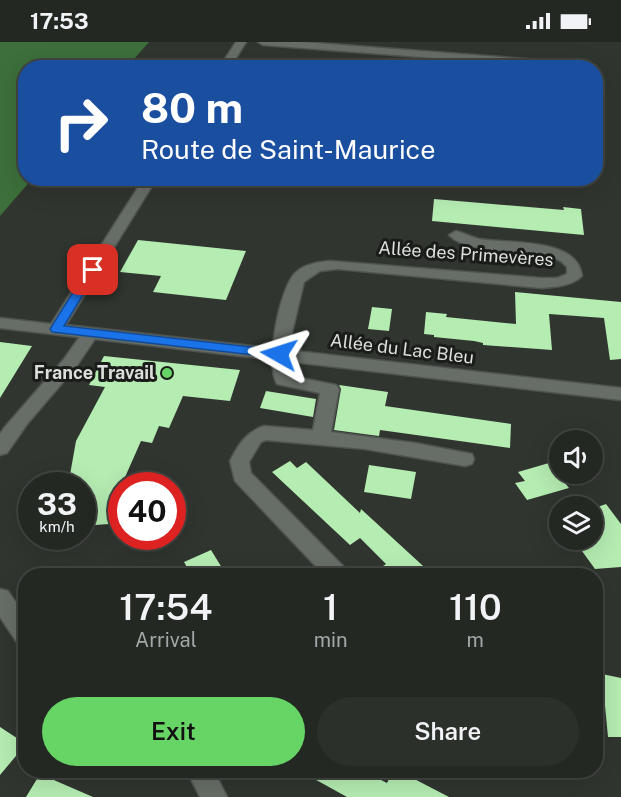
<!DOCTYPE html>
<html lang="en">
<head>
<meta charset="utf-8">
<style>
  :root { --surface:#242823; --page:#2c302b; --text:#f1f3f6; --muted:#a3a6a6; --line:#414441; --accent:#67d466 }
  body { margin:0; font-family:"Public Sans",sans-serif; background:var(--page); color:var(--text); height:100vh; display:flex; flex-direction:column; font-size:22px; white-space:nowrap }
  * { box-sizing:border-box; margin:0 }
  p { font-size:20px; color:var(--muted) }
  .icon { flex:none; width:33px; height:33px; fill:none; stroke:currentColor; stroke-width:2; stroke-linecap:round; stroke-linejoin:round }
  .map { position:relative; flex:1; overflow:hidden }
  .drawer { position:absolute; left:18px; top:526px; width:585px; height:210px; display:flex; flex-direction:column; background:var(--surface); border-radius:24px; box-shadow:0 6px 24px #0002,0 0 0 2px var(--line) }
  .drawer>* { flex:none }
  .banner { position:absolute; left:18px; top:18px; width:585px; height:126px; border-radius:24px; box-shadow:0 6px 24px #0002,0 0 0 2px var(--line); background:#1a4fa0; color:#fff; overflow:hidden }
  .fabs { position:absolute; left:549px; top:388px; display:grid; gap:12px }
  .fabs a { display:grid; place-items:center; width:54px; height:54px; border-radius:50%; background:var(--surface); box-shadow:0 6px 24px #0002,0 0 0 2px var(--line); font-size:30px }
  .speed { position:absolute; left:18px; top:430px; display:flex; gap:12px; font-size:30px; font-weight:700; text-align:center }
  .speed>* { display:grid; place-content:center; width:78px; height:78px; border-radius:50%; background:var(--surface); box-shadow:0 6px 24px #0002,0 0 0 2px var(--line); line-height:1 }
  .speed small { font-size:15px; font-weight:400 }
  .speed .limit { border:9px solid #d22; background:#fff; color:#111 }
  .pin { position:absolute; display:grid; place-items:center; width:51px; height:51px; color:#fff; margin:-26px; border-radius:12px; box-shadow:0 3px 9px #0006 }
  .me { position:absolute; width:66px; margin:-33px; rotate:276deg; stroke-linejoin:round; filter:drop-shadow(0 0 4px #0008) }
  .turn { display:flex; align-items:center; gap:21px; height:126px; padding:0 24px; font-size:27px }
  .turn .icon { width:78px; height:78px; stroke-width:2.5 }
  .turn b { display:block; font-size:42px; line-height:51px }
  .eta { display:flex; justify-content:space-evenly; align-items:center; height:102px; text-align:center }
  .eta b { font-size:36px; font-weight:600; line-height:42px }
  .action { display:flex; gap:12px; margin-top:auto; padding:12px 24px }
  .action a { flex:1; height:69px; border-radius:36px; background:var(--accent); color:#111; font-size:24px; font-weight:600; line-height:69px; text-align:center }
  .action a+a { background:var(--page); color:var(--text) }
  .status { display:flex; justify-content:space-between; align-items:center; height:42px; padding:0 30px; background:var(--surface); direction:ltr }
  .status svg { height:16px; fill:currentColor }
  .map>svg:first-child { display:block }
  .forest { fill:#3c6f3b }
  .building { fill:#b5ecb2 }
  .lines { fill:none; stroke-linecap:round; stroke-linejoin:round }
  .street-casing { stroke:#4f534f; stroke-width:3 }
  .secondary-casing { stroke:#4f534f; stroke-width:3 }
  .street { fill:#676d67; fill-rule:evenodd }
  .secondary { fill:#676d67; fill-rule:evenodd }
  .route { fill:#1a73e8; stroke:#114b97; stroke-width:1.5 }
  .poi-dot { fill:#67d466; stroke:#1a1c19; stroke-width:2 }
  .labels { text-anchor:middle; stroke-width:6; stroke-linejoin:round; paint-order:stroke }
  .street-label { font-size:18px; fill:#dcdfdb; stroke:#1a1c19 }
  .poi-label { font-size:18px; font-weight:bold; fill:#dcdfdb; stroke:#1a1c19; text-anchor:end }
</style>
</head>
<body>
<div class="status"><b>17:53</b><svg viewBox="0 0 49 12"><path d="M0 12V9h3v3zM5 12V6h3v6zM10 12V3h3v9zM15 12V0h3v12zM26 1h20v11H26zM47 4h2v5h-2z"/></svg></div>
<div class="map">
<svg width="621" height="755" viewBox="0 0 621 755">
  <rect width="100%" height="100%" fill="#30352f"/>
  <path class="forest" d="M0,0H149L127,25L26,26V136L32,137L0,174Z"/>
  <path class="building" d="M434,157L564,168L563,165L581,167L584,193L432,179Z
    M138,198L246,209L226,258L153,250L161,234L120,230Z
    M515,250L621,260V317L610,318L604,276L549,272L552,308L483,303V301L474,299L434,295V293L424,292L426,270L447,272L446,275L516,282Z
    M372,265L392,267L389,289L368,287Z
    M0,300L32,304L0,356Z
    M104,314L240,328L230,359L183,354L169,386L159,384L152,401L141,399L122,442V481L82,484V444H68L76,399L105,345L89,343Z
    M339,343L388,350L385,364L511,382L510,406L380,388L379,394L334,388L341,347Z
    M266,349L316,357L313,375L260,366Z
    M290,419L297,426L306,420L360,471L361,467L434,534H368L386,522L360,496L350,503L272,430Z
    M549,421L569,446L527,458L515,441L525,439L518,430Z
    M369,423L416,430L411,457L364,450Z
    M606,462L621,482V525L595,527L574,498H592V467Z
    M211,508L227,534H192L184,520Z
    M602,632L621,636V695H608Z
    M0,685L26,702L0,733Z
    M300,729H363L387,741L393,729H399L449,755H347Z
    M40,732L93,755H26Z"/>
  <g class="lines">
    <g class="street-casing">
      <path id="street" d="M258,0H302L552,19L557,22L552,25L263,3Z
        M456,189C464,191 471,195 479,197C508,202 578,195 582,234C572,244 555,245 541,246L338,227L320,229L304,240L287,312L291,334L336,343L339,347L331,390L415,401L472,412L474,417L472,422L465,424L365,407L266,398L261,400L249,420L251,431L347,528L350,534H325L235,439L230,419C238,403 246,390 264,384L313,388L320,351L277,342C265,322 279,248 295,231C304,222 318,220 330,219L541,236H557L567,232V225L561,219L549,214C524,208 466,212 449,193Z
        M91,286L97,287L99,291L76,325L28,381L7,411L0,413V392L4,386L64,317L85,287Z
        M0,547L8,549L26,575V605L18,602L0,575Z
        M187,729H214L227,755H200Z"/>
    </g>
    <g class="secondary-casing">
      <path id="secondary" d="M236,0H246L230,26H219Z
        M144,136H157L66,283L621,346V358L0,286V276L51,282Z"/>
    </g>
    <use href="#street" class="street"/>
    <use href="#secondary" class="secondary"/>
  </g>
  <path class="route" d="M93,225L98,228L64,284L279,308L285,312L279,316L52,290L50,287L87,228Z"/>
  <circle class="poi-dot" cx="167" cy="331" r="6"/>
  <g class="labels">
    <g class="street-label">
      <text transform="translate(466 212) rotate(4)" y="6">Allée des Primevères</text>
      <text transform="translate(402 307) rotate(7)" y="6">Allée du Lac Bleu</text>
    </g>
    <g class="poi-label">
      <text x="155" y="337">France Travail</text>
    </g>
  </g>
</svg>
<div class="fabs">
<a><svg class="icon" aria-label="sound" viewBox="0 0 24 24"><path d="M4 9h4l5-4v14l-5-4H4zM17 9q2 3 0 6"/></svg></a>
<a><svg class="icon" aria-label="layers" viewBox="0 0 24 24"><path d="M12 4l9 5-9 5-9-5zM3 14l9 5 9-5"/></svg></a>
</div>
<div class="speed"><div>33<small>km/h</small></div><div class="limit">40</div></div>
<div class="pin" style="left:93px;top:228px;background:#d93025"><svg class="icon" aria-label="arrive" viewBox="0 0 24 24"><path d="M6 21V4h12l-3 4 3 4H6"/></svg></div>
<svg class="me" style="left:279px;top:312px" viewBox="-20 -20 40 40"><path d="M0-17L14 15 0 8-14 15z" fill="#1a73e8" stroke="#fff" stroke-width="4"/></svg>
<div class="banner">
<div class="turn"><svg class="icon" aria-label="right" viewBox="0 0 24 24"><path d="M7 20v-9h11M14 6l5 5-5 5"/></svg><div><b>80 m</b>Route de Saint-Maurice</div></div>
</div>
<section class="drawer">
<div class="eta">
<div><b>17:54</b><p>Arrival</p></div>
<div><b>1</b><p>min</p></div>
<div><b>110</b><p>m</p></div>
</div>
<div class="action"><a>Exit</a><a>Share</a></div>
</section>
</div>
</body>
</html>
